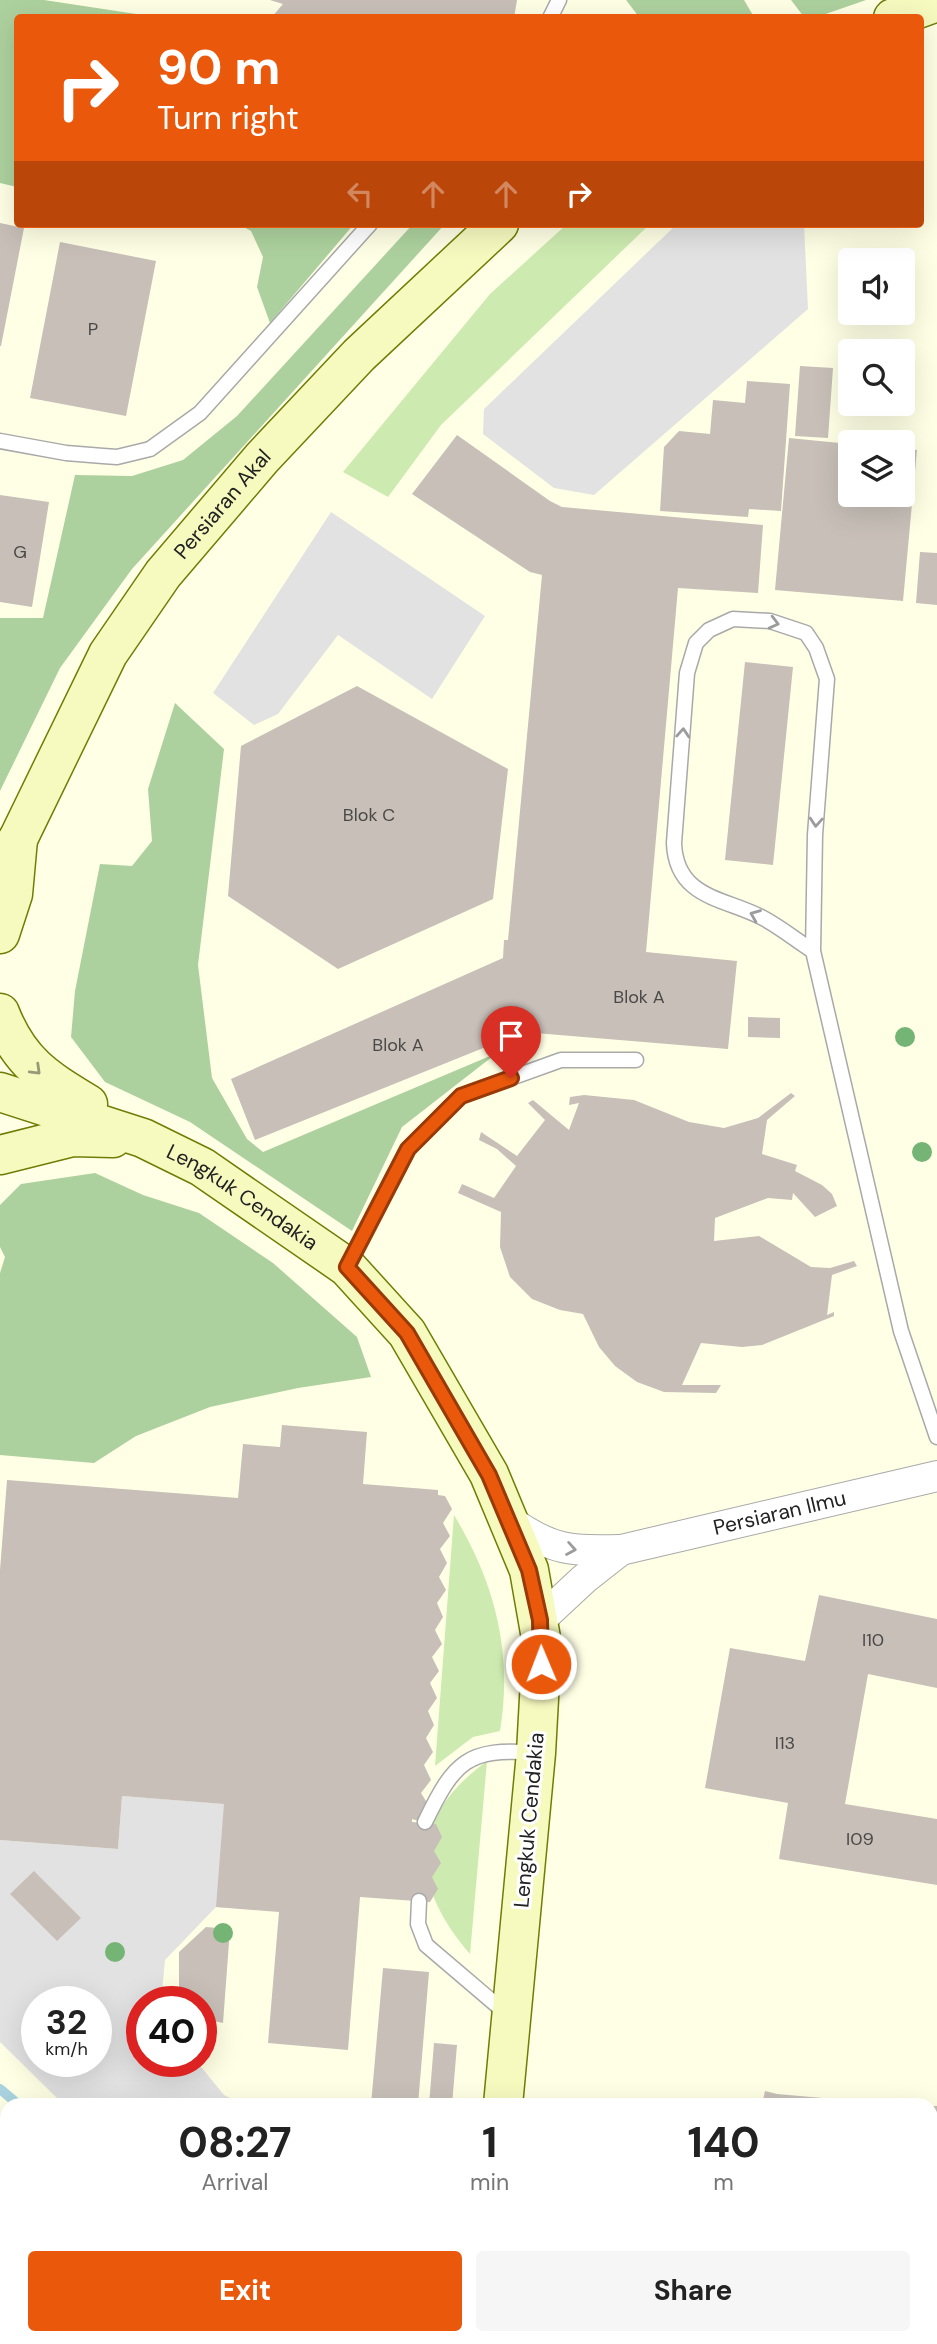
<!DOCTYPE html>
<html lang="en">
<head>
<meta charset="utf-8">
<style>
  :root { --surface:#fff; --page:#f6f6f6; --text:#222; --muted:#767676; --accent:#ea580c }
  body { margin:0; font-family:"DM Sans",sans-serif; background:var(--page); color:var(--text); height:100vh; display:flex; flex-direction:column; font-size:26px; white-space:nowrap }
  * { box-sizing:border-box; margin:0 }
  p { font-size:23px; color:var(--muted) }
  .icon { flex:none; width:38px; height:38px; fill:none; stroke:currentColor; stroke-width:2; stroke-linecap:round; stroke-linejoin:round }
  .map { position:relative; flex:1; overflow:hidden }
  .details { position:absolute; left:0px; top:2098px; width:938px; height:247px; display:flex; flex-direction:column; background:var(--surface); border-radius:21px 21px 0 0; box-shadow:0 7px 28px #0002 }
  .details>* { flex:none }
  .banner { position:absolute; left:14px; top:14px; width:910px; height:214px; border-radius:7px; box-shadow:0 7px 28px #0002; background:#ea580c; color:#fff; overflow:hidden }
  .tools { position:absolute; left:838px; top:248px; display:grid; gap:14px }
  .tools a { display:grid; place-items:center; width:77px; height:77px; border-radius:7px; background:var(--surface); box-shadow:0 7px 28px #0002; font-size:35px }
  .speed { position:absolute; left:21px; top:1986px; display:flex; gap:14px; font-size:35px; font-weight:700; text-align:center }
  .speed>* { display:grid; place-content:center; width:91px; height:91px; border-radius:50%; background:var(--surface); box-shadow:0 7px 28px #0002; line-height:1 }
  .speed small { font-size:18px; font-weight:400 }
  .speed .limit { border:10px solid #d22; background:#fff; color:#111 }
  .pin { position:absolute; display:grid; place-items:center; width:60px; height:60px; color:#fff; margin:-72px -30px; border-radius:50% 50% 50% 0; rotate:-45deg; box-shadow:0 0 7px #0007 }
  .pin .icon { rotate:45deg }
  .me { position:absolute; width:77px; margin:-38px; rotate:359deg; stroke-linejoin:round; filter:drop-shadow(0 0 5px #0008) }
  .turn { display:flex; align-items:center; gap:24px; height:147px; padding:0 28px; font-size:32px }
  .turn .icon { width:91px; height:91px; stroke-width:2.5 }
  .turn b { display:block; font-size:49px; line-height:60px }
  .lanes { display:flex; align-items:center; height:66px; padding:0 28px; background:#0003; justify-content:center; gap:35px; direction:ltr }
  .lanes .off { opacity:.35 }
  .eta { display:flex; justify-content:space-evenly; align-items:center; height:119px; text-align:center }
  .eta b { font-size:42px; font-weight:700; line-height:49px }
  .button { display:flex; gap:14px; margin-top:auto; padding:14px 28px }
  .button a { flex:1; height:80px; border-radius:7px; background:var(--accent); color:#fff; font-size:28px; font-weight:700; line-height:80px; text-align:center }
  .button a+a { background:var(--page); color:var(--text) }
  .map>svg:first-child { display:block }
  .education { fill:#ffffe5; fill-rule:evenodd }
  .grass { fill:#cdebb0 }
  .forest { fill:#add19e }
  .parking { fill:#e2e2e2; fill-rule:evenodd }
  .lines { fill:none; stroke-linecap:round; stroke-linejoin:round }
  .stream { stroke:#aad3df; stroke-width:10 }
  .building { fill:#c7bfb8 }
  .lane-casing { stroke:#a9a9a9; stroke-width:17 }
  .street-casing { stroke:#a9a9a9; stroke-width:32 }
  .secondary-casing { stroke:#707d05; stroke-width:41 }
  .lane { stroke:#fff; stroke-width:14 }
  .street { stroke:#fff; stroke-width:30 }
  .secondary { stroke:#f7fabf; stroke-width:38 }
  .tree { fill:#74b475 }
  .oneway { stroke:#9c9c9c }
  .oneway2 { stroke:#979978 }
  .route-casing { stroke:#983908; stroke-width:18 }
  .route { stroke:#ea580c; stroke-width:12 }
  .labels { text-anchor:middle; stroke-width:6; stroke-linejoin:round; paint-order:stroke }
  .number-label { font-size:18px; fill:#4b4948 }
  .street-label { font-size:21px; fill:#222; stroke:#fff }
</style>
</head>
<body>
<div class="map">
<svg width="937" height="2344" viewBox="0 0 937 2344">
  <rect width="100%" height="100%" fill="#f2efe9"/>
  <path class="education" d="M0,0H937V2344H0ZM18,18H920V224H18ZM850,261H903V313H850ZM850,352H903V404H850ZM850,443H903V495H850ZM37,2002H96V2062H37ZM142,2002H201V2062H142ZM7,2105H931V2338H7Z"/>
  <path class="grass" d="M567,224H650L441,425L388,497L343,472L490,294Z
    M454,1515C495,1583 513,1652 500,1731L473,1737L435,1766Z
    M487,1761L470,1954C409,1884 409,1818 487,1761Z"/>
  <path class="forest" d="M0,0H44L156,17L18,18L17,187L0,183Z
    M626,0H744L754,17H639Z
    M791,0H866L817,17H804Z
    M238,224H354L270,323L257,287L263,257L251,231Z
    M413,224H445L132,569L60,668L0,791V618H43L75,475L132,476L183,460L237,416Z
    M175,703L224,749L198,965L212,1078L247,1139L263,1152L497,1053L402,1127L352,1231L190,1122L105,1082L71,1037L75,991L100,864L132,866L152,841L148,789Z
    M95,1173L143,1195L199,1213L273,1263L357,1337L371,1377L298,1388L210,1407L136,1436L94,1463L0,1455V1273L5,1257L0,1247V1205L21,1184Z
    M0,2117L7,2124V2329L0,2326Z
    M28,2338H240L246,2344H42Z"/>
  <path class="parking" d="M677,224H804L808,309L594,495L554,488L483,434L484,409Z
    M331,512L485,616L432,699L338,635L278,714L254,725L213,693Z
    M122,1796L253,1806L245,1909L216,1907L165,1960L161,2002H142V2062H197L224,2095L244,2105H64L0,2042V1840L118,1849ZM37,2002H96V2062H37Z"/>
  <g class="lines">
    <path class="stream" d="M0,2089L19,2105
      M265,2338L271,2344"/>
  </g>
  <path class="building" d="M270,0H517L514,18H271L283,4Z
    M0,223L24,228L1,346H0Z
    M60,242L156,261L126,416L30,398Z
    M800,366L833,368L828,438L795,436Z
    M747,381L790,384L781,511L749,509L748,517L660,511L664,447L679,431L710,434L713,400L745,403Z
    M457,435L550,501L562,507L763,525L758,593L678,588L646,952L737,961L728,1049L523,1032L255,1140L231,1079L503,958L504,940H508L542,575L530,572L412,494Z
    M789,438L850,444V495H903V449L917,450L903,601L775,590Z
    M0,495L49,502L32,607L0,602Z
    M920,552L937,553V605L916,603Z
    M745,662L793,667L773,865L725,860Z
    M357,686L508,769L493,899L338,969L228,896L241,746Z
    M748,1017L780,1018V1038L748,1037Z
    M791,1093L795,1096L767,1120L762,1154L797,1165L795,1171L822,1185L832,1194L837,1206L815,1217L793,1193L792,1200L768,1198L715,1218L714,1241L759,1236L811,1267L830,1268L854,1261L857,1266L832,1275L827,1315L834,1312V1316L762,1345L742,1347L701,1343L682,1385H721L716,1393L664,1392L637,1382L615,1366L599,1347L583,1314L560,1310L532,1299L510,1277L500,1247L501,1212L458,1193L462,1184L494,1198L516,1166L497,1149L479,1140L481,1132L517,1156L545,1120L528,1103L533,1100L569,1130L579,1103L569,1105L570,1097L584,1095L634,1100L689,1122L724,1128L758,1118Z
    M282,1425L367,1432L363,1484L438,1490V1495L445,1496L452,1509L443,1523L450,1536L440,1549L447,1563L439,1577L446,1590L437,1603L443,1617L435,1630L442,1644L432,1657L439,1671L430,1683L437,1698L428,1711L434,1725L426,1738L433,1752L424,1765L431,1780L421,1793L429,1806L419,1821L412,1819V1822L436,1824L442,1837L434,1851L441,1863L432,1877L438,1889L430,1902L360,1897L348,2050L268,2043L279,1912L216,1907L224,1804L122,1796L118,1849L0,1840V1570L7,1480L238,1498L243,1444L280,1447Z
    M819,1595L937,1619V1688L868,1674L845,1804L937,1819V1885L779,1859L788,1803L705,1788L730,1648L805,1661Z
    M34,1871L81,1918L57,1941L10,1894Z
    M206,1927L230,1929L223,2023L201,2018V2002H186L179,1992V1952Z
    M383,1968L429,1972L418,2105H371Z
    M434,2043L457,2045L452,2105H429Z
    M765,2091L777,2094L902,2105H762Z
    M931,2106H937V2178L931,2177Z
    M931,2259L937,2261V2344H884L882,2338H931Z
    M800,2338H842V2340L801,2344Z"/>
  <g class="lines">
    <g class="lane-casing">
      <path id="lane" d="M550,18L559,0
        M0,441L66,453L103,456L117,457L150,449L200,413L370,224
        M813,951C796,940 780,927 763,918C726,898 676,899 674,843L687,673L696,643L709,630L733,619L770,621L806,633L816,648L827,679L815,835L813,951L901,1331L937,1437
        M348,1265L408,1149L461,1096L561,1060H636
        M425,1822C454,1762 467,1747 536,1753
        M419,1901L418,1924L426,1945L507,2014"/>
    </g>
    <g class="street-casing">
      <g id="street">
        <path d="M510,1521C552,1551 571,1551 621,1550L584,1579L539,1621"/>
        <path id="s1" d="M621,1550L937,1476"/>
      </g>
    </g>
    <g class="secondary-casing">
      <g id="secondary">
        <path d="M893,18L937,2"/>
        <path id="s2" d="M0,866L18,839L108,654L163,574L262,458L359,355L499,224"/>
        <path d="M0,934L13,894L18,839"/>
        <path d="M0,1013C19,1062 45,1078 88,1104"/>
        <path id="s3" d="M0,1092L143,1138L202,1167L347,1267L407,1333L489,1474L529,1570L542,1644L536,1753L503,2105"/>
        <path d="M0,1155L72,1137L113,1138"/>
        <path d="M478,2344V2338"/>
      </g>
    </g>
    <use href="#lane" class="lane"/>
    <use href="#street" class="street"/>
    <use href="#secondary" class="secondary"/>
  </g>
  <g class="tree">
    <circle cx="905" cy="1037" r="10"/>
    <circle cx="922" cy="1152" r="10"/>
    <circle cx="223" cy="1933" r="10"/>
    <circle cx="115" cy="1952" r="10"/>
  </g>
  <defs><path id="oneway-chevron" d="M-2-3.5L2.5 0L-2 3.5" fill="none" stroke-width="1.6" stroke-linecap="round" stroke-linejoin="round" transform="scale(1.75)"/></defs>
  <g class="oneway">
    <use href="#oneway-chevron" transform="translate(774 623) rotate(14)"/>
    <use href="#oneway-chevron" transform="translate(683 733) rotate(-86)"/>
    <use href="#oneway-chevron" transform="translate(816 822) rotate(94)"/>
    <use href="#oneway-chevron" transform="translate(755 915) rotate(-158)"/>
    <use href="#oneway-chevron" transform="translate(571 1549) rotate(10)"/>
  </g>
  <use class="oneway2" href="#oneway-chevron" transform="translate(36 1070) rotate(44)"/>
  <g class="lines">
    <g class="route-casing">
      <path id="route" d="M511,1078L461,1096L408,1149L347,1267L407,1333L489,1475L529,1570L540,1620L541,1664"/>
    </g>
    <use href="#route" class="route"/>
  </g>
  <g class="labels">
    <g class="number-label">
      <text x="93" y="335">P</text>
      <text x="20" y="558">G</text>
      <text x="369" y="821">Blok C</text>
      <text x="639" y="1003">Blok A</text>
      <text x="398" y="1051">Blok A</text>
      <text x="873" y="1646">I10</text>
      <text x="785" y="1749">I13</text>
      <text x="860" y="1845">I09</text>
    </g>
    <g class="street-label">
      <text dy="7" stroke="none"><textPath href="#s2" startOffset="427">Persiaran Akal</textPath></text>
      <text dy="7" stroke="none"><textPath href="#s3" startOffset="266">Lengkuk Cendakia</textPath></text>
      <text dy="7" stroke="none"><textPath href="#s1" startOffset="163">Persiaran Ilmu</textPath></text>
      <text transform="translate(529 1820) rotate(-85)" y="7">Lengkuk Cendakia</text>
    </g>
  </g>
</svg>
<div class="tools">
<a><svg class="icon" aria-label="sound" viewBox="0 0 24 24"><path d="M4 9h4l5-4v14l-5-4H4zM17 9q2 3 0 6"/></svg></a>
<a><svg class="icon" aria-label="search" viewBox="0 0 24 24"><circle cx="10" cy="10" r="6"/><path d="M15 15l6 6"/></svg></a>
<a><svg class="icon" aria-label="layers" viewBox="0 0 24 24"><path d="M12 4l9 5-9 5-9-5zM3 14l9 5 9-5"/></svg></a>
</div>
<div class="speed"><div>32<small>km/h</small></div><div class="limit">40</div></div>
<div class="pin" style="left:511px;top:1078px;background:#d93025"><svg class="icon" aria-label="arrive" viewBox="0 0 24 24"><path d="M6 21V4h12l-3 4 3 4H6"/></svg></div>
<svg class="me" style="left:541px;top:1664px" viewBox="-20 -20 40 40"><circle r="17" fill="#ea580c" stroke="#fff" stroke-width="3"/><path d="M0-11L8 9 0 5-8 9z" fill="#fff"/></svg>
<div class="banner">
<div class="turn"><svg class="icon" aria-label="right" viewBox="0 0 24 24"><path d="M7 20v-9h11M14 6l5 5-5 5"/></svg><div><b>90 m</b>Turn right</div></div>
<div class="lanes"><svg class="icon off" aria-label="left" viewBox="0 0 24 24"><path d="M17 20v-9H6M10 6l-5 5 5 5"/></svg><svg class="icon off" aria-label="ahead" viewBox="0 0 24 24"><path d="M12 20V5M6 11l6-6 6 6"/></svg><svg class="icon off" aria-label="ahead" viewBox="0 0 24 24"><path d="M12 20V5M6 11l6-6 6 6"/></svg><svg class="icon" aria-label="right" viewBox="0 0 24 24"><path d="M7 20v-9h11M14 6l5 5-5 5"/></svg></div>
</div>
<section class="details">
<div class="eta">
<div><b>08:27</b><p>Arrival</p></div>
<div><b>1</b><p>min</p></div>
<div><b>140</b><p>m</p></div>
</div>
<div class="button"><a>Exit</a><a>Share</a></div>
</section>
</div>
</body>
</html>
